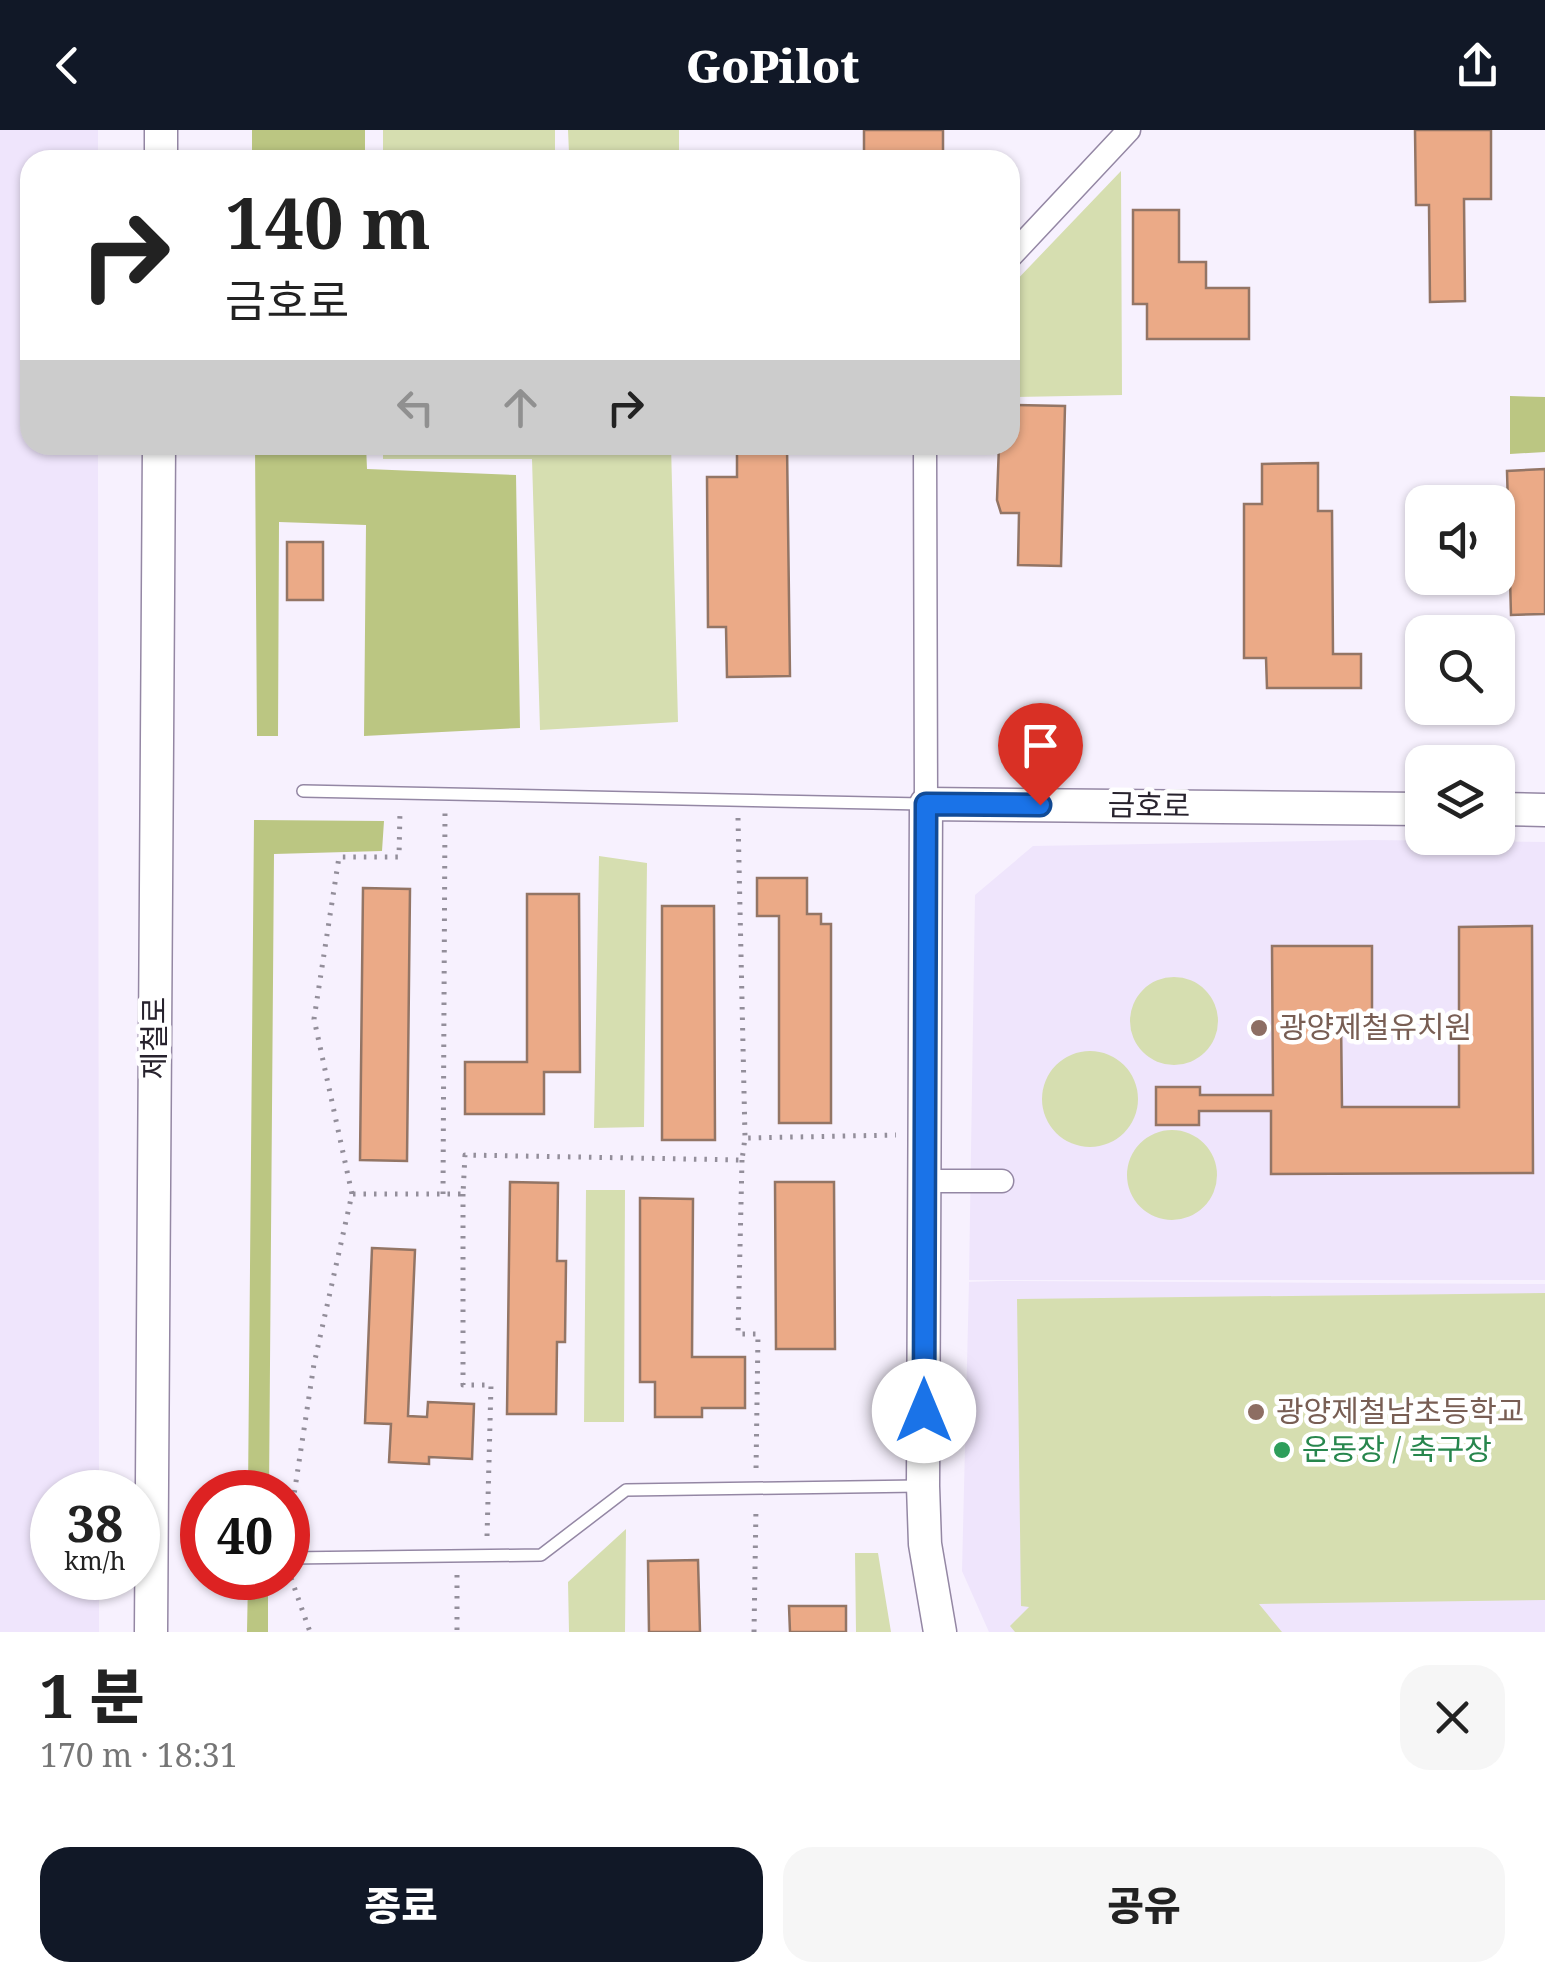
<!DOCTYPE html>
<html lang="ko">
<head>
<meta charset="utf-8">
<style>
  :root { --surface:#fff; --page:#f6f6f6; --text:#222; --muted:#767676; --accent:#111827 }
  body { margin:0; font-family:"Noto Serif","Noto Sans KR",serif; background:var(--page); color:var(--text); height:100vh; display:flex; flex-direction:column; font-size:38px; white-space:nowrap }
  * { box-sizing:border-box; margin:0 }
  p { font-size:32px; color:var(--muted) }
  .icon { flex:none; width:55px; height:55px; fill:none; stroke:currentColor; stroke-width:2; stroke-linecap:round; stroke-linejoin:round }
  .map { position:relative; height:1502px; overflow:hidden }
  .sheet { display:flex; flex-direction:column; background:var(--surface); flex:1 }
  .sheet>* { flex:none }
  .hud { position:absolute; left:20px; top:20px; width:1000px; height:305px; border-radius:30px; box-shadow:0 2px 8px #0004; background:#fff; color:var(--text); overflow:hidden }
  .tools { position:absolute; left:1405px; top:355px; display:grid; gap:20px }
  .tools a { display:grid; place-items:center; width:110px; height:110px; border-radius:20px; background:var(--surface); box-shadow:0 2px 8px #0004; font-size:50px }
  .speed { position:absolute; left:30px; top:1340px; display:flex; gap:20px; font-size:50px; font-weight:700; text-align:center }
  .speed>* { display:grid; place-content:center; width:130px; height:130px; border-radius:50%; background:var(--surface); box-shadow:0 2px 8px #0004; line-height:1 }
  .speed small { font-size:25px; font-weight:400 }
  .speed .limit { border:15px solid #d22; background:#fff; color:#111 }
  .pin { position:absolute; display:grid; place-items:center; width:85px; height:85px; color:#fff; margin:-102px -42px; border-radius:50% 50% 50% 0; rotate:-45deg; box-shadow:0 0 10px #0007 }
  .pin .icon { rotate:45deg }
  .me { position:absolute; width:110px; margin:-55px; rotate:0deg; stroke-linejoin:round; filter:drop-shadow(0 0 8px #0008) }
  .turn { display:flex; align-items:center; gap:35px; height:210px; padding:0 40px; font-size:45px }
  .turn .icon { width:130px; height:130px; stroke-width:2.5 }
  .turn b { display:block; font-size:70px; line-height:85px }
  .lanes { display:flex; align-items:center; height:95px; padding:0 40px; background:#0003; justify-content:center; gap:50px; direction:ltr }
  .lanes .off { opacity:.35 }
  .round { display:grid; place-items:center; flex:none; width:105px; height:105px; border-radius:30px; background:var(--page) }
  .summary { display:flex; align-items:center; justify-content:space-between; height:170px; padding:0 40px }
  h1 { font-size:60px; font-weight:800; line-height:75px }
  .cta { display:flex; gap:20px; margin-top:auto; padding:20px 40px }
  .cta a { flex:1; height:115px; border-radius:30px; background:var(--accent); color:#fff; font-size:40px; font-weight:800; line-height:115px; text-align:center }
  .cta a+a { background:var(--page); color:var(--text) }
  header { display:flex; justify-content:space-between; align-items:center; height:130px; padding:0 40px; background:var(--accent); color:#fff; font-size:45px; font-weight:800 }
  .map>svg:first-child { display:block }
  .built { fill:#efe5fc }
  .green { fill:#d6deb0 }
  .forest { fill:#bbc682 }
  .building { fill:#ebaa87; stroke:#937565; stroke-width:2.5 }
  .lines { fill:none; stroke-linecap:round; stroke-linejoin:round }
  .lane-casing { stroke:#9487a4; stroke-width:14 }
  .street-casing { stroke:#9487a4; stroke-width:25 }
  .secondary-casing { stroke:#9487a4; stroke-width:35 }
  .path { stroke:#938e9a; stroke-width:5; stroke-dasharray:2.5 8; stroke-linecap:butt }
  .lane { stroke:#fff; stroke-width:11 }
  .street { stroke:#fff; stroke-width:22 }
  .secondary { stroke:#fff; stroke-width:32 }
  .route-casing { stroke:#114b97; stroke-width:25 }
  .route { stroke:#1a73e8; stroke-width:18 }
  .education-dot { fill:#8d6e63; stroke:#fff; stroke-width:4 }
  .leisure-dot { fill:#2e9e5b; stroke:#fff; stroke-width:4 }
  .labels { text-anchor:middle; stroke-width:9; stroke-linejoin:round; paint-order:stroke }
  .street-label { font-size:30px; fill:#27222d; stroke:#fff }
  .education-label { font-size:30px; fill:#785e54; stroke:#fff; text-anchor:start }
  .leisure-label { font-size:30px; fill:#27864d; stroke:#fff; text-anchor:start }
</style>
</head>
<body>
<header><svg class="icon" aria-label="back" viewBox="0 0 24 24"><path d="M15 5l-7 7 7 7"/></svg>GoPilot<svg class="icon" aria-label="share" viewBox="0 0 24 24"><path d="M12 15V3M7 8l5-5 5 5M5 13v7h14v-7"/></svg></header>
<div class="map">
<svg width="1545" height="1502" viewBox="0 0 1545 1502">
  <rect width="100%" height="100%" fill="#f7f1fe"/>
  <path class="built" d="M0,0H98V30H30V315H98L99,1362H52V1448H99V1502H0Z
    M1372,710L1545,712V1150H969L975,765L1033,716Z
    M997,1151L1545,1154V1502H989L962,1441L969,1152Z"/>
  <path class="green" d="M383,0H555V30H383Z
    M568,0H679V21L569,23Z
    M1121,41L1122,265L1010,267V157Z
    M383,315H671L678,592L540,600L532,329H383Z
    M599,726L647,733L644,997L594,998Z
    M1130 891a44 44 0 1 1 88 0a44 44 0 1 1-88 0Z
    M1042 969a48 48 0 1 1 96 0a48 48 0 1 1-96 0Z
    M1127 1045a45 45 0 1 1 90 0a45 45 0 1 1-90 0Z
    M586,1060H625L624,1292H584Z
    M1545,1163V1470L1259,1474L1282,1502H1015L1010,1496L1029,1477L1021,1476L1017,1169Z
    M626,1399L625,1502H569L568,1452Z
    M855,1423H878L891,1502H856Z"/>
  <path class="forest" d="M252,0H365V30H252Z
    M1510,266L1545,267V322L1510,324Z
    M255,315H366L367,339L516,345L520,598L364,606L366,395L279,392L278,606H257Z
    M254,690L384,691L382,721L274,724L269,1362H248Z
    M248,1448H268V1502H247Z"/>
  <path class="building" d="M864,0H943V30H864Z
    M1415,0H1491V69H1464L1465,171L1430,172L1429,75H1416Z
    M1133,80H1179V132H1206V158H1249V209H1147V174H1133Z
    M1010,275L1065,276L1061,436L1018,435L1019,383H1001L997,370L999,315H1010Z
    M737,315H787L790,546L727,547L726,497H708L707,347H737Z
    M1318,333V381H1332L1333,524H1361V558H1267L1266,528H1244V374H1262V334Z
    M1545,339V484L1511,485L1507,341Z
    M287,412H323V470H287Z
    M757,748H807V784H821V794H831V993H779V786H757Z
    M363,758L410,759L407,1031L360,1030Z
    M527,764H579L580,942H544V984H465V932H527Z
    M662,776H714L715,1010H662Z
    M1532,796L1533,1043L1271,1044V981H1199V995H1156V957H1200V965H1273L1272,816H1372V887H1341L1342,977H1459V797Z
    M510,1052L558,1053L557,1131H566L565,1212H557L556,1284H507Z
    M775,1052H834L835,1219H776Z
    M640,1068L693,1069L692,1227H745V1278H702V1287H655V1252H640Z
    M372,1118L415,1120L408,1286L427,1287L428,1272L474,1274L472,1329L429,1327V1334L389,1332L391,1294L365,1293Z
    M698,1430L700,1502H649L648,1431Z
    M789,1476H846V1502H790Z"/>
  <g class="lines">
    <g class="lane-casing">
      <path id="lane" d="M303,661L922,674
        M288,1428L541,1425L626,1360L919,1356"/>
    </g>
    <g class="street-casing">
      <path id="street" d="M1010,127L1129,0
        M925,315L926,674
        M924,1051H1002"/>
    </g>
    <g class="secondary-casing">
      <path id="secondary" d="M161,30V0
        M1498,679L1545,680
        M151,1502L159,315
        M940,1502L925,1414L923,1356L926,674L1422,679"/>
    </g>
    <path class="path" d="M738,688L745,1007
      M742,1030L738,1204H758L756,1341
      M353,1064H463L465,1025L742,1030L745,1008L896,1005
      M443,1064L445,682
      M463,1064V1255H491L487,1407
      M288,1404L314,1234L352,1064L314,889L339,727H399L400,681
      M457,1445V1502
      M291,1448L310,1502
      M754,1502L756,1377"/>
    <use href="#lane" class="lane"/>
    <use href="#street" class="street"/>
    <use href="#secondary" class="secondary"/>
  </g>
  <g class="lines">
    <g class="route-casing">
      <path id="route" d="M924,1281L926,674L1040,675"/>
    </g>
    <use href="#route" class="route"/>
  </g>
  <g class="education-dot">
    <circle cx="1259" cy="898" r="10"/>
    <circle cx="1256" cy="1282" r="10"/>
  </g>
  <circle class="leisure-dot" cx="1282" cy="1320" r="10"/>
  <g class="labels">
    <g class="street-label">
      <text transform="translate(1149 676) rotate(1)" y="10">금호로</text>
      <text transform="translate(155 908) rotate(-90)" y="10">제철로</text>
    </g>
    <g class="education-label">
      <text x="1279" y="908">광양제철유치원</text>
      <text x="1276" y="1292">광양제철남초등학교</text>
    </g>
    <g class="leisure-label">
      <text x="1302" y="1330">운동장 / 축구장</text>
    </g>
  </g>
</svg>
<div class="tools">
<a><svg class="icon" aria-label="sound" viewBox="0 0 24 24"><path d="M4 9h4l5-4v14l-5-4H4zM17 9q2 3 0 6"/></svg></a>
<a><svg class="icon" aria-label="search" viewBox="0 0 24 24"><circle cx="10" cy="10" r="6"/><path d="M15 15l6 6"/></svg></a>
<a><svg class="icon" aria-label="layers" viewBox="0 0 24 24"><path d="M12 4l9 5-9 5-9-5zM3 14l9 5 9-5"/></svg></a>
</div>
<div class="speed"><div>38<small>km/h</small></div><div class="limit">40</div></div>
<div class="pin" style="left:1040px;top:675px;background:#d93025"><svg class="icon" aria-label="arrive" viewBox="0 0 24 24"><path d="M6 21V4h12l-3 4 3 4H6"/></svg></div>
<svg class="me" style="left:924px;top:1281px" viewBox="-20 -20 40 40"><circle r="19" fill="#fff"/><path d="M0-13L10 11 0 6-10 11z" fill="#1a73e8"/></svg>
<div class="hud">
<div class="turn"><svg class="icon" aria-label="right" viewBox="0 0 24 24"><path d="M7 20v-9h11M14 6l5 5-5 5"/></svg><div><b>140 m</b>금호로</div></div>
<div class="lanes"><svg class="icon off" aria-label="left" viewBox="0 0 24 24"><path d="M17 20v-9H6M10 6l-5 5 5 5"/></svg><svg class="icon off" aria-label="ahead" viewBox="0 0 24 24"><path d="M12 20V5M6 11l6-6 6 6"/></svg><svg class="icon" aria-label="right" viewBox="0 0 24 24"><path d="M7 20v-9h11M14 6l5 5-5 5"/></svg></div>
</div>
</div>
<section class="sheet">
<div class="summary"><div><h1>1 분</h1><p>170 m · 18:31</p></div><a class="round"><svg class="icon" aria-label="close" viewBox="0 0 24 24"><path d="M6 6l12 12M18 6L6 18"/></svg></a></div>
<div class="cta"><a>종료</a><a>공유</a></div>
</section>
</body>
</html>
